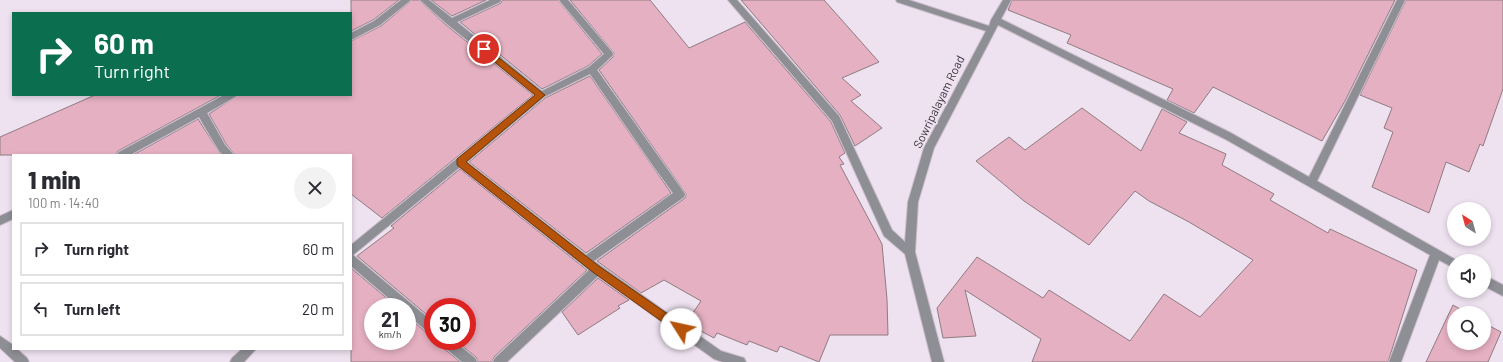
<!DOCTYPE html>
<html lang="en">
<head>
<meta charset="utf-8">
<style>
  :root { --surface:#fff; --page:#f2f2f3; --text:#2b2b33; --muted:#7c7c81; --line:#e1e1e2 }
  body { margin:0; font-family:Barlow,sans-serif; background:var(--page); color:var(--text); height:100vh; display:flex; flex-direction:column; font-size:15px; white-space:nowrap }
  * { box-sizing:border-box; margin:0 }
  p { font-size:13px; color:var(--muted) }
  .icon { flex:none; width:22px; height:22px; fill:none; stroke:currentColor; stroke-width:2; stroke-linecap:round; stroke-linejoin:round }
  .map { position:relative; flex:1; overflow:hidden }
  .panel { position:absolute; left:12px; top:154px; width:340px; height:196px; display:flex; flex-direction:column; background:var(--surface); border-radius:0px; box-shadow:0 2px 6px #0003 }
  .panel>* { flex:none }
  .guide { position:absolute; left:12px; top:12px; width:340px; height:84px; border-radius:0px; box-shadow:0 2px 6px #0003; background:#0b6e4f; color:#fff; overflow:hidden }
  .needle { width:26px; rotate:324deg }
  .controls { position:absolute; left:1447px; top:202px; display:grid; gap:8px }
  .controls a { display:grid; place-items:center; width:44px; height:44px; border-radius:50%; background:var(--surface); box-shadow:0 2px 6px #0003; font-size:20px }
  .speed { position:absolute; left:364px; top:298px; display:flex; gap:8px; font-size:20px; font-weight:700; text-align:center }
  .speed>* { display:grid; place-content:center; width:52px; height:52px; border-radius:50%; background:var(--surface); box-shadow:0 2px 6px #0003; line-height:1 }
  .speed small { font-size:10px; font-weight:400 }
  .speed .limit { border:6px solid #d22; background:#fff; color:#111 }
  .pin { position:absolute; display:grid; place-items:center; width:34px; height:34px; color:#fff; margin:-17px; border:2px solid #fff; border-radius:50%; box-shadow:0 1px 4px #0007 }
  .me { position:absolute; width:44px; margin:-22px; rotate:305deg; stroke-linejoin:round; filter:drop-shadow(0 0 3px #0008) }
  .turn { display:flex; align-items:center; gap:14px; height:84px; padding:0 16px; font-size:18px }
  .turn .icon { width:52px; height:52px; stroke-width:2.5 }
  .turn b { display:block; font-size:28px; line-height:34px }
  .round { display:grid; place-items:center; flex:none; width:42px; height:42px; border-radius:21px; background:var(--page) }
  .summary { display:flex; align-items:center; justify-content:space-between; height:68px; padding:0 16px }
  h1 { font-size:24px; font-weight:800; line-height:30px }
  ul { padding:0; list-style:none }
  li { display:flex; align-items:center; gap:12px; height:54px; margin:0 8px 6px; padding:0 8px; border:2px solid var(--line); border-radius:0px }
  li div { flex:1 }
  li b { display:block; font-size:15px }
  li em { font-style:normal }
  .map>svg:first-child { display:block }
  .building { fill:#e5b0c1; stroke:#8f7c82 }
  .lines { fill:none; stroke-linecap:round; stroke-linejoin:round }
  .minor-casing { stroke:#cabecc; stroke-width:2 }
  .minor { fill:#8e8e95; fill-rule:evenodd }
  .route { fill:#b45309; stroke:#753606 }
  .labels { text-anchor:middle; stroke-width:3.5; stroke-linejoin:round; paint-order:stroke }
  .street-label { font-size:12px; fill:#39343a; stroke:#eee1f0 }
</style>
</head>
<body>
<div class="map">
<svg width="1503" height="362" viewBox="0 0 1503 362">
  <rect width="100%" height="100%" fill="#eee1f0"/>
  <path class="building" d="M351,0H399L373,20L351,31Z
    M412,0H419L446,25L533,95L382,218L351,194V155H235L226,144L209,114L238,95H351V41L381,26Z
    M431,0H486L452,16Z
    M502,0H558L602,54L588,66L542,89L460,22L501,3Z
    M570,0H650L689,48L745,22L831,122L845,153L839,157L844,164L840,165L882,244L887,299L888,335H830L819,362L780,346L777,352L749,341L747,345L717,333L714,338L686,323L701,301L664,280L641,293L597,261L685,198L686,194L599,70L613,57L614,53Z
    M741,0H824L879,62L842,78L861,95L851,101L882,128L855,146L840,115Z
    M1012,0H1395L1345,101L1322,141L1213,87L1194,113L1167,100L1173,89L1067,43L1071,35L1008,10Z
    M1406,0H1503V89L1483,146L1480,144L1469,172L1446,162L1429,213L1372,187L1393,132L1384,128L1392,108L1360,95Z
    M590,76L671,193L586,253L469,162L545,98Z
    M95,95H221L118,151L116,155H0V137Z
    M1082,108L1141,151L1162,109L1187,122L1179,133L1226,154L1222,165L1274,194L1270,200L1328,233L1330,229L1417,270L1388,362H1032L1041,339L965,290L976,336L943,338L937,308L977,257L1043,298L1049,290L1130,341L1164,294L1200,317L1253,260L1189,222L1149,201L1135,191L1089,245L1024,201L976,161L1009,137L1025,150Z
    M198,119L221,155H133Z
    M460,169L587,270L494,357L492,362H478L476,357L456,341H467V307H433V320L357,256L394,228L391,226Z
    M351,268L397,307H373V341H407V316L428,334L433,335V341H439L441,346L460,362H351Z
    M598,278L629,300L618,306L620,308L578,335L562,312Z
    M1453,305L1467,313H1454V343H1484V323L1501,332L1488,362H1426Z"/>
  <g class="lines">
    <g class="minor-casing">
      <path id="minor" d="M401,0H411L380,25L351,40V33L374,21Z
        M420,0H429L452,18L490,0H501L500,2L457,22L542,91L589,67L604,54L559,0H568L612,52L613,54L612,56L597,70L685,194L684,197L594,261L721,351L744,358L746,362H723L714,359L598,276L507,362H493L495,358L589,270L460,167L353,255L433,322V334L429,333L407,314V307H399L351,266V245L535,95L447,24ZM590,74L654,167L673,193L586,255L467,162L544,97Z
        M728,0H737L839,116L892,230L905,242L908,202L924,148L986,31L897,2L896,0H909L989,26L991,20L1003,0H1011L1001,19L1231,133L1309,177L1397,0H1405L1317,181L1458,261H1454V268L1439,260L1401,362H1389L1430,255L1225,139L998,25L934,148L918,202L915,252L944,362H932L905,254L884,236L832,121Z
        M224,95H237L235,97L207,113L225,145L234,155H223L219,151L199,117L130,155H117L119,152Z
        M13,210V219L0,225V216Z
        M1484,275L1503,285V296L1484,286Z
        M0,336L13,345V349H17L27,358L29,362H15L0,348Z
        M440,341H454L475,358L477,362H462L442,345Z
        M242,349H256L244,362H230L232,358Z"/>
    </g>
    <use href="#minor" class="minor"/>
  </g>
  <path class="route" d="M484,46L545,95L466,162L600,267L685,326L687,329L685,333H678L594,273L457,165V159L535,95L481,51V47Z"/>
  <g class="labels">
    <g class="street-label">
      <text transform="translate(939 102) rotate(-64)" y="4">Sowripalayam Road</text>
    </g>
  </g>
</svg>
<div class="controls">
<a><svg class="needle" viewBox="-14 -14 28 28"><path d="M0-13l5 13h-10z" fill="#e53935"/><path d="M0 13l5-13h-10z" fill="#7c7c81"/></svg></a>
<a><svg class="icon" aria-label="sound" viewBox="0 0 24 24"><path d="M4 9h4l5-4v14l-5-4H4zM17 9q2 3 0 6"/></svg></a>
<a><svg class="icon" aria-label="search" viewBox="0 0 24 24"><circle cx="10" cy="10" r="6"/><path d="M15 15l6 6"/></svg></a>
</div>
<div class="speed"><div>21<small>km/h</small></div><div class="limit">30</div></div>
<div class="pin" style="left:484px;top:49px;background:#d93025"><svg class="icon" aria-label="arrive" viewBox="0 0 24 24"><path d="M6 21V4h12l-3 4 3 4H6"/></svg></div>
<svg class="me" style="left:681px;top:329px" viewBox="-20 -20 40 40"><circle r="19" fill="#fff"/><path d="M0-13L10 11 0 6-10 11z" fill="#b45309"/></svg>
<div class="guide">
<div class="turn"><svg class="icon" aria-label="right" viewBox="0 0 24 24"><path d="M7 20v-9h11M14 6l5 5-5 5"/></svg><div><b>60 m</b>Turn right</div></div>
</div>
<section class="panel">
<div class="summary"><div><h1>1 min</h1><p>100 m · 14:40</p></div><a class="round"><svg class="icon" aria-label="close" viewBox="0 0 24 24"><path d="M6 6l12 12M18 6L6 18"/></svg></a></div>
<ul>
<li><svg class="icon" aria-label="right" viewBox="0 0 24 24"><path d="M7 20v-9h11M14 6l5 5-5 5"/></svg><div><b>Turn right</b></div><em>60 m</em></li>
<li><svg class="icon" aria-label="left" viewBox="0 0 24 24"><path d="M17 20v-9H6M10 6l-5 5 5 5"/></svg><div><b>Turn left</b></div><em>20 m</em></li>
</ul>
</section>
</div>
</body>
</html>
